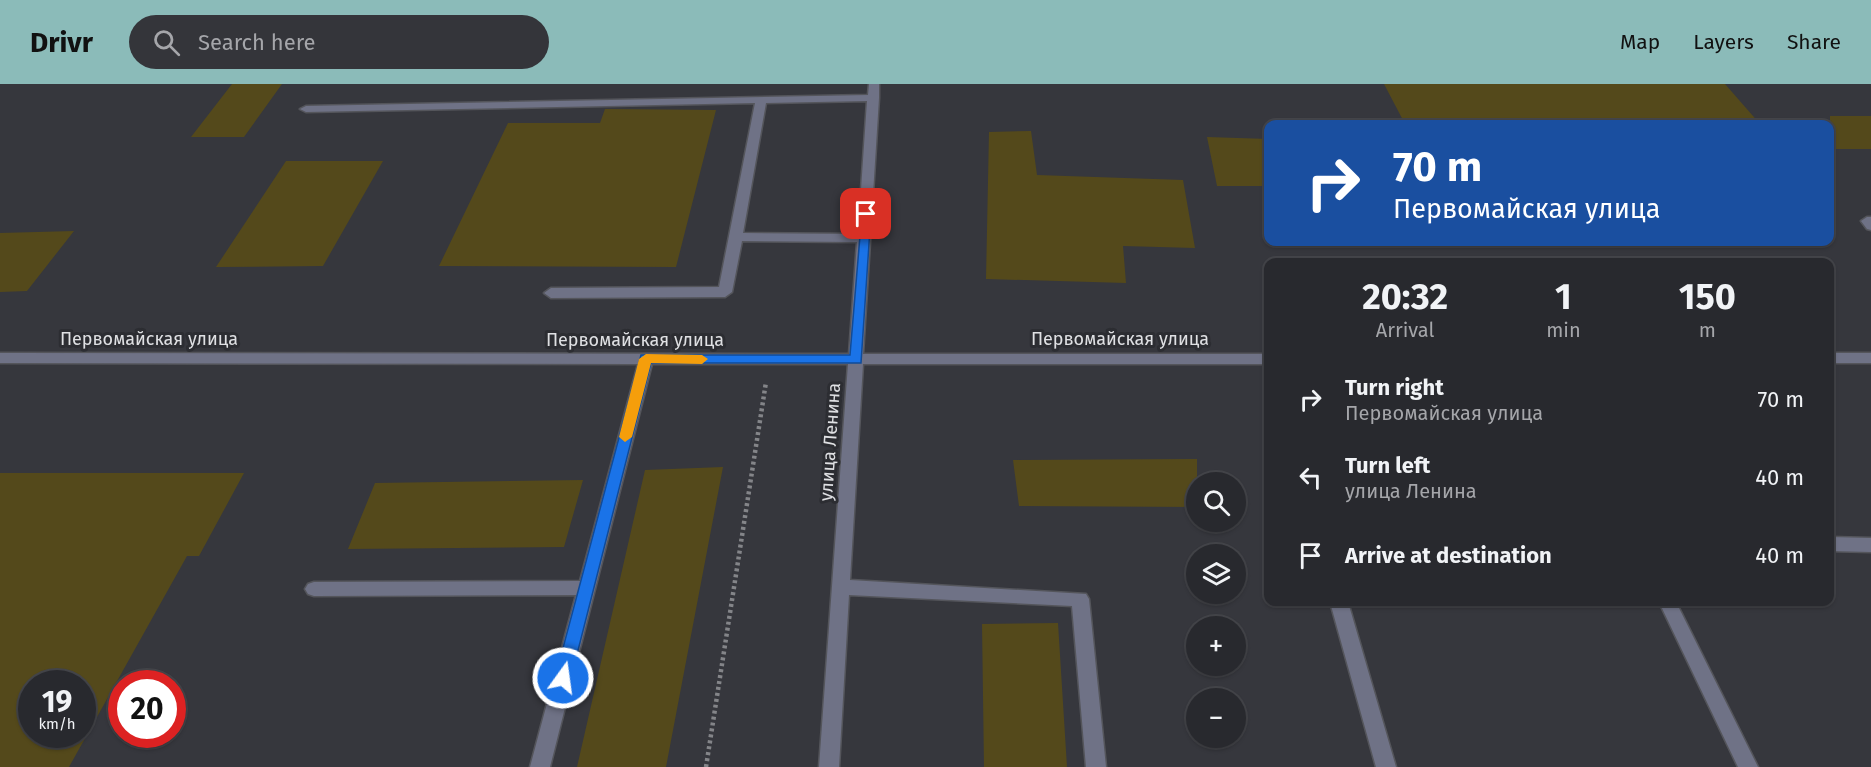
<!DOCTYPE html>
<html lang="en">
<head>
<meta charset="utf-8">
<style>
  :root { --surface:#28292e; --page:#34353a; --text:#f1f3f6; --muted:#a5a6aa; --line:#44454a; --accent:#8bbbb9 }
  body { margin:0; font-family:"Fira Sans",sans-serif; background:var(--page); color:var(--text); height:100vh; display:flex; flex-direction:column; font-size:22px; white-space:nowrap }
  * { box-sizing:border-box; margin:0 }
  p { font-size:20px; color:var(--muted) }
  .icon { flex:none; width:33px; height:33px; fill:none; stroke:currentColor; stroke-width:2; stroke-linecap:round; stroke-linejoin:round }
  .map { position:relative; flex:1; overflow:hidden }
  .details { position:absolute; left:1264px; top:174px; width:570px; height:348px; display:flex; flex-direction:column; background:var(--surface); border-radius:12px; box-shadow:0 2px 4px #0004,0 0 0 2px var(--line) }
  .details>* { flex:none }
  .hud { position:absolute; left:1264px; top:36px; width:570px; height:126px; border-radius:12px; box-shadow:0 2px 4px #0004,0 0 0 2px var(--line); background:#1a4fa0; color:#fff; overflow:hidden }
  .buttons { position:absolute; left:1186px; top:388px; display:grid; gap:12px }
  .buttons a { display:grid; place-items:center; width:60px; height:60px; border-radius:50%; background:var(--surface); box-shadow:0 2px 4px #0004,0 0 0 2px var(--line); font-size:30px }
  .speed { position:absolute; left:18px; top:586px; display:flex; gap:12px; font-size:30px; font-weight:700; text-align:center }
  .speed>* { display:grid; place-content:center; width:78px; height:78px; border-radius:50%; background:var(--surface); box-shadow:0 2px 4px #0004,0 0 0 2px var(--line); line-height:1 }
  .speed small { font-size:15px; font-weight:400 }
  .speed .limit { border:9px solid #d22; background:#fff; color:#111 }
  .pin { position:absolute; display:grid; place-items:center; width:51px; height:51px; color:#fff; margin:-26px; border-radius:12px; box-shadow:0 3px 9px #0006 }
  .me { position:absolute; width:66px; margin:-33px; rotate:14deg; stroke-linejoin:round; filter:drop-shadow(0 0 4px #0008) }
  .turn { display:flex; align-items:center; gap:21px; height:126px; padding:0 30px; font-size:27px }
  .turn .icon { width:78px; height:78px; stroke-width:2.5 }
  .turn b { display:block; font-size:42px; line-height:51px }
  .eta { display:flex; justify-content:space-evenly; align-items:center; height:102px; text-align:center }
  .eta b { font-size:36px; font-weight:700; line-height:42px }
  ul { padding:0; list-style:none }
  li { display:flex; align-items:center; gap:18px; height:78px; padding:0 30px }
  li div { flex:1 }
  li b { display:block; font-size:22px }
  li em { font-style:normal }
  header { display:flex; align-items:center; gap:36px; box-sizing:border-box; height:84px; padding:0 30px; background:var(--accent); color:#111 }
  header strong { font-size:28px }
  nav { display:flex; gap:33px; margin-inline-start:auto; font-size:21px }
  .search { width:420px; height:54px; background:var(--page); display:flex; align-items:center; gap:15px; box-sizing:border-box; padding:0 21px; border-radius:33px; color:var(--muted); font-size:22px }
  .map>svg:first-child { display:block }
  .building { fill:#54491b; fill-rule:evenodd }
  .lines { fill:none; stroke-linecap:round; stroke-linejoin:round }
  .minor-casing { stroke:#54555b; stroke-width:3 }
  .path { stroke:#848589; stroke-width:4.5; stroke-dasharray:3 3; stroke-linecap:butt }
  .minor { fill:#6f7286; fill-rule:evenodd }
  .route { fill:#1a73e8; stroke:#114b97; stroke-width:1.5 }
  .slow { fill:#f59e0b }
  .labels { text-anchor:middle; stroke-width:6; stroke-linejoin:round; paint-order:stroke }
  .street-label { font-size:18px; fill:#dfe0e3; stroke:#2c2d32 }
</style>
</head>
<body>
<header>
<strong>Drivr</strong>
<div class="search"><svg class="icon" aria-label="search" viewBox="0 0 24 24"><circle cx="10" cy="10" r="6"/><path d="M15 15l6 6"/></svg>Search here</div>
<nav><a>Map</a><a>Layers</a><a>Share</a></nav>
</header>
<div class="map">
<svg width="1871" height="683" viewBox="0 0 1871 683">
  <rect width="100%" height="100%" fill="#36373d"/>
  <path class="building" d="M232,0H282L244,53H191Z
    M1384,0H1725L1760,40H1405Z
    M605,25L716,26L676,183L439,182L508,39H600Z
    M1830,32H1871V65H1830Z
    M1031,47L1037,91L1183,96L1195,164L1123,162L1126,199L986,195L989,48Z
    M1207,53L1269,55V102H1217Z
    M286,77H383L323,182L216,183Z
    M74,147L27,207L0,208V149Z
    M1197,375V423L1019,422L1013,376Z
    M723,383L666,683H577L645,386Z
    M0,389H244L199,472H187L69,683H0ZM32,600H82V651H32Z
    M583,396L564,463L348,465L375,399Z
    M1058,539L1067,683H984L982,540Z"/>
  <g class="lines">
    <g class="minor-casing">
      <path id="minor" d="M869,0H879V14L863,270H1269V280H863L850,496L1086,510L1089,515L1106,683H1086L1072,522L849,511L839,683H819L848,280H652L550,683H530L576,511L314,512L308,510L305,505L308,500L314,498L580,497L638,280L0,279V269L849,270L857,158L742,157L732,208L725,213L551,214L544,209L551,204L719,203L755,19L306,28L300,25L306,22L868,11ZM867,17L858,150L743,149L766,19Z
        M1867,133H1871V146L1867,145L1861,137Z
        M1830,269H1871V279H1830Z
        M1830,453L1871,454V468L1830,467Z
        M1330,518H1348L1396,683H1376Z
        M1659,518H1676L1758,683H1738Z"/>
    </g>
    <path class="path" d="M706,683L766,298"/>
    <use href="#minor" class="minor"/>
  </g>
  <path class="route" d="M862,128L871,130L861,279H651L571,594L569,599L563,601L557,599L555,594L641,271H850Z"/>
  <path class="slow" d="M646,270L702,271L708,275L702,280L651,279L632,353L625,358L619,353L639,275Z"/>
  <g class="labels">
    <g class="street-label">
      <text x="149" y="261">Первомайская улица</text>
      <text x="1120" y="261">Первомайская улица</text>
      <text x="635" y="262">Первомайская улица</text>
      <text transform="translate(830 358) rotate(-86)" y="6">улица Ленина</text>
    </g>
  </g>
</svg>
<div class="buttons">
<a><svg class="icon" aria-label="search" viewBox="0 0 24 24"><circle cx="10" cy="10" r="6"/><path d="M15 15l6 6"/></svg></a>
<a><svg class="icon" aria-label="layers" viewBox="0 0 24 24"><path d="M12 4l9 5-9 5-9-5zM3 14l9 5 9-5"/></svg></a>
<a>+</a>
<a>−</a>
</div>
<div class="speed"><div>19<small>km/h</small></div><div class="limit">20</div></div>
<div class="pin" style="left:866px;top:130px;background:#d93025"><svg class="icon" aria-label="arrive" viewBox="0 0 24 24"><path d="M6 21V4h12l-3 4 3 4H6"/></svg></div>
<svg class="me" style="left:563px;top:594px" viewBox="-20 -20 40 40"><circle r="17" fill="#1a73e8" stroke="#fff" stroke-width="3"/><path d="M0-11L8 9 0 5-8 9z" fill="#fff"/></svg>
<div class="hud">
<div class="turn"><svg class="icon" aria-label="right" viewBox="0 0 24 24"><path d="M7 20v-9h11M14 6l5 5-5 5"/></svg><div><b>70 m</b>Первомайская улица</div></div>
</div>
<section class="details">
<div class="eta">
<div><b>20:32</b><p>Arrival</p></div>
<div><b>1</b><p>min</p></div>
<div><b>150</b><p>m</p></div>
</div>
<ul>
<li><svg class="icon" aria-label="right" viewBox="0 0 24 24"><path d="M7 20v-9h11M14 6l5 5-5 5"/></svg><div><b>Turn right</b><p>Первомайская улица</p></div><em>70 m</em></li>
<li><svg class="icon" aria-label="left" viewBox="0 0 24 24"><path d="M17 20v-9H6M10 6l-5 5 5 5"/></svg><div><b>Turn left</b><p>улица Ленина</p></div><em>40 m</em></li>
<li><svg class="icon" aria-label="arrive" viewBox="0 0 24 24"><path d="M6 21V4h12l-3 4 3 4H6"/></svg><div><b>Arrive at destination</b></div><em>40 m</em></li>
</ul>
</section>
</div>
</body>
</html>
